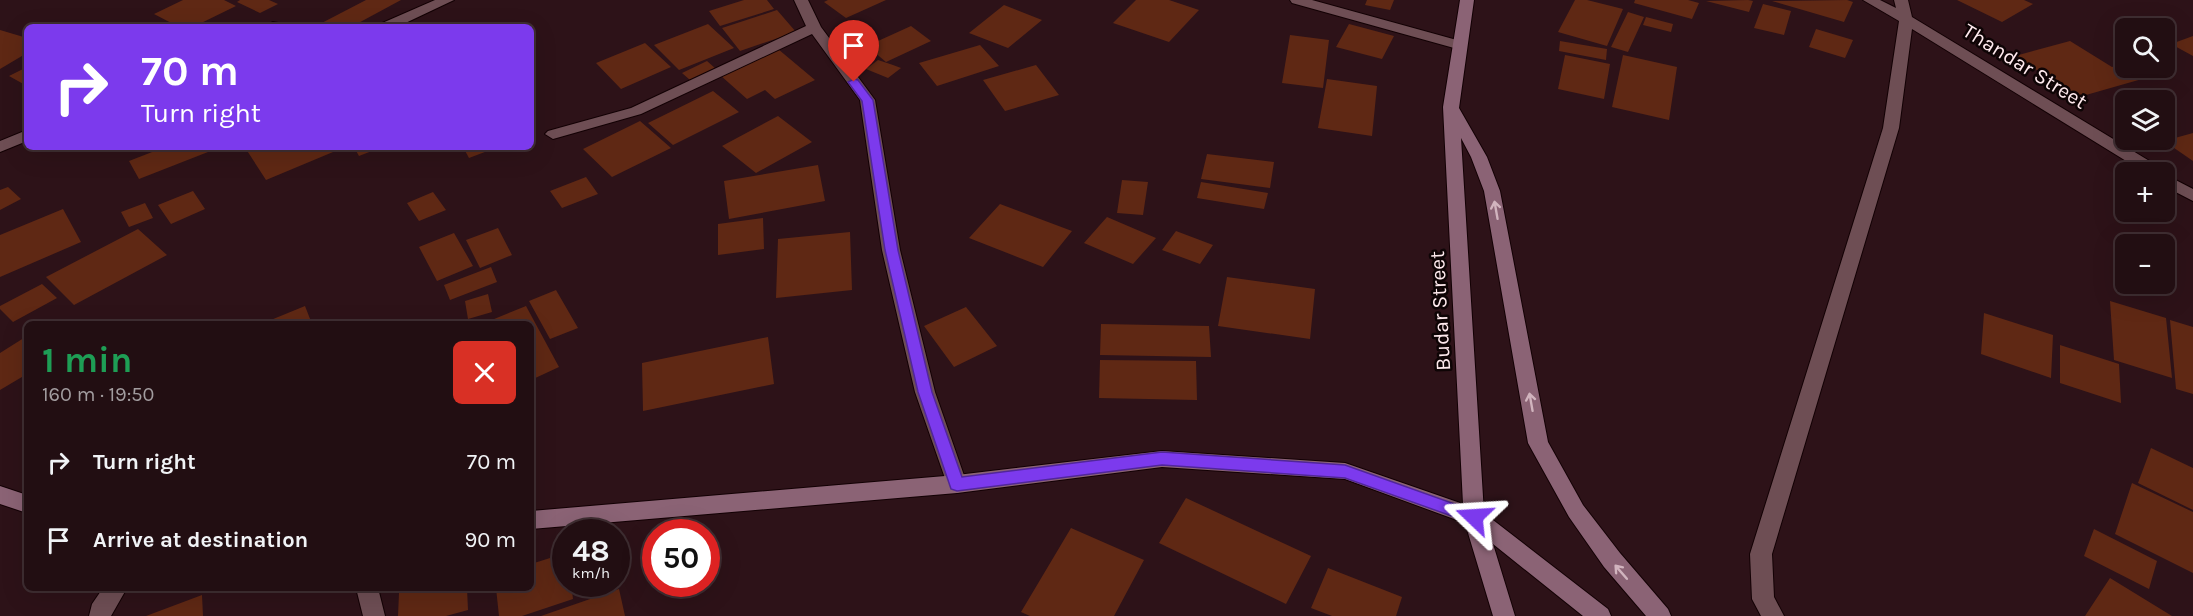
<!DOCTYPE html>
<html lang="en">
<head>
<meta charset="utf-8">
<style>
  :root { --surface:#220e12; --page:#2a171b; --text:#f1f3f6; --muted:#a29c9f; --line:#3f2e32 }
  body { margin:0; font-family:Karla,sans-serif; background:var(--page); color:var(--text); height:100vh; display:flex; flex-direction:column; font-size:22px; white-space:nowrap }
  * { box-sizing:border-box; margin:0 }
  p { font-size:20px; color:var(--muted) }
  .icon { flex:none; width:33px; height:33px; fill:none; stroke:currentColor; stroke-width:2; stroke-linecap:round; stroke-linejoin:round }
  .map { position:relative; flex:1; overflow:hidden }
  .panel { position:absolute; left:24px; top:321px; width:510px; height:270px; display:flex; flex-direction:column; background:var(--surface); border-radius:9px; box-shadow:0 6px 24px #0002,0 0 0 2px var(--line) }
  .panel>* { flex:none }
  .banner { position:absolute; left:24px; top:24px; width:510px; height:126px; border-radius:9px; box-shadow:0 6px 24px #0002,0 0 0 2px var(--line); background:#7c3aed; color:#fff; overflow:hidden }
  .buttons { position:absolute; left:2115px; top:18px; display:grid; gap:12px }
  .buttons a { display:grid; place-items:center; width:60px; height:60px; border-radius:9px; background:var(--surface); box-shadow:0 6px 24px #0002,0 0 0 2px var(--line); font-size:30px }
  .speed { position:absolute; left:552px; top:519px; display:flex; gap:12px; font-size:30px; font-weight:700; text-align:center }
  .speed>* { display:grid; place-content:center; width:78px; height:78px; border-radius:50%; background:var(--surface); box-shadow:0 6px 24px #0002,0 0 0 2px var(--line); line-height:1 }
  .speed small { font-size:15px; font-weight:400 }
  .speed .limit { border:9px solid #d22; background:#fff; color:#111 }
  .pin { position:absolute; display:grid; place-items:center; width:51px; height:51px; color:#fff; margin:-62px -26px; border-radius:50% 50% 50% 0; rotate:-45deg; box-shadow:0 0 6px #0007 }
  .pin .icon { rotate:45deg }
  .me { position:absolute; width:66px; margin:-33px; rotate:290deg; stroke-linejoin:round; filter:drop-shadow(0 0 4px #0008) }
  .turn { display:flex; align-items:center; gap:21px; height:126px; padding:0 18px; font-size:27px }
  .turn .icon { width:78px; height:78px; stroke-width:2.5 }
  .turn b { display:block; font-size:42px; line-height:51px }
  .round { display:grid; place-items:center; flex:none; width:63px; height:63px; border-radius:9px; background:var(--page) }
  .head { display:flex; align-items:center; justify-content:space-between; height:102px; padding:0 18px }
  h1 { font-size:36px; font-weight:700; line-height:45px; color:#1e9e55 }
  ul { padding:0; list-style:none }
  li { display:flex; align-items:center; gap:18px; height:78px; padding:0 18px }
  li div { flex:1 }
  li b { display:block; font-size:22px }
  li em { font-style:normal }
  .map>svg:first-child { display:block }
  .building { fill:#5f2814 }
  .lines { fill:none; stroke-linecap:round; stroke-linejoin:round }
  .service-casing { stroke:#130104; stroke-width:2 }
  .minor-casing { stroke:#130104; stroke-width:2 }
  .secondary-casing { stroke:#130104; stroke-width:2 }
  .service { fill:#6e4e54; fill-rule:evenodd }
  .minor { fill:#6e4e54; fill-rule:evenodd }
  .secondary { fill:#8b6375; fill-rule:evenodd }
  .oneway { stroke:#d1b4be }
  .route { fill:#7c3aed; stroke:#51269a; stroke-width:1.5 }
  .labels { text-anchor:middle; stroke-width:5; stroke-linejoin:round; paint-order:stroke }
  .street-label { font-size:21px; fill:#ffeaee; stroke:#0e0405 }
</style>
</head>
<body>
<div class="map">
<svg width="2193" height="616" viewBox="0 0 2193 616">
  <rect width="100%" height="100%" fill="#2d1218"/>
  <path class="building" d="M183,0H224L236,6L193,27H179L154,14Z
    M240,0H269L278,4L260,13L237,2Z
    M366,0H401L351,27H314Z
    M744,0H767L774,9L720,26L709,11Z
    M828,0H886L846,18L824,2Z
    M1136,0H1169L1199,10L1169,42L1113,23Z
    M1367,0H1394L1390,10L1365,5Z
    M1575,0H1587L1623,9L1607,46L1558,32Z
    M1635,0H1688L1699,3L1692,19L1634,3Z
    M1748,0L1753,1L1749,12L1706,1Z
    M1847,0L1853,2L1844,22L1772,1Z
    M1957,0H2024L2033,4L2002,22Z
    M1763,4L1791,11L1784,35L1754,28Z
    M1004,5L1042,20L1008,48L969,33Z
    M777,10L796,32L740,51L722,28Z
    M1628,12L1644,17L1628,52L1611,47Z
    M1646,17L1673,24L1671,32L1643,25Z
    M708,24L734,48L679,70L654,45Z
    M1349,24L1394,36L1382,59L1336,47Z
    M911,26L931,41L886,62L867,46Z
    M1816,29L1853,40L1845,58L1809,47Z
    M0,30L27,38V53L0,69Z
    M1290,35L1329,40L1323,88L1282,83Z
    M2193,36V56L2171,44Z
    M1560,41L1607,49L1606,60L1559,51Z
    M2070,41L2112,67L2126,63V68H2144L2156,75L2079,97L2015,56Z
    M645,43L671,67L621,89L596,63Z
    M980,45L999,66L937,86L919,63Z
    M778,49L815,80L775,99L765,90L747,99L720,75Z
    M1565,55L1610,64L1604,99L1558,89Z
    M1623,55L1677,67L1669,120L1612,107Z
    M878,60L893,65L901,68L888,78L866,69Z
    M707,61L716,69L690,80L682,73Z
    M1036,65L1059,95L1005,111L983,80Z
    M27,67V86L9,76Z
    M1327,79L1377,86L1372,136L1318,128Z
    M713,91L739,112L673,145L648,123Z
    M778,116L812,142L756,173L722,146Z
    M640,121L671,148L612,177L583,149Z
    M2193,133V161L2164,141Z
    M165,147H205L208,152L139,179L129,161Z
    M252,147H345L266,180L246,149Z
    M354,147H382L359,156Z
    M463,147H498L469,158Z
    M1207,154L1274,162L1270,188L1201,179Z
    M818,165L825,201L729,219L724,181Z
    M586,177L598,194L562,208L550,191Z
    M1122,180L1148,182L1143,215L1117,213Z
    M1201,182L1268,193L1264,209L1197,198Z
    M8,187L21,199L0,210V190Z
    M193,191L205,209L171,224L158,205Z
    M433,192L446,210L419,221L407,203Z
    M145,203L153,218L129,227L121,212Z
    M1000,204L1072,231L1043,267L969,238Z
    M63,209L81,242L0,277V235Z
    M1107,217L1156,238L1133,264L1084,243Z
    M763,218L764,249L718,255V224Z
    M498,228L512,255L480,268L466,240Z
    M138,229L167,255L74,305L46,277Z
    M1176,231L1213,245L1200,264L1162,250Z
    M850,232L852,290L776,298L778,239Z
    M454,233L473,266L437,281L419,247Z
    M491,267L497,282L450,300L444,285Z
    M1227,277L1315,289L1310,339L1218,326Z
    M42,284L57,298L13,322L0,309V306Z
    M556,290L578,328L550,339L529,301Z
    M488,294L492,312L468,319L465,301Z
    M2110,301L2166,318L2172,378L2114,360Z
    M305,306L312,324H261Z
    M526,306L559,367L531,380V324H482Z
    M966,307L997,346L954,367L924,326Z
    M1984,313L2053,335L2051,378L1981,354Z
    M2170,320L2193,327V394L2176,389Z
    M1101,324L1209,326L1211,357L1100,355Z
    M27,336V374L0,390V353Z
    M768,337L774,384L643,411L642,363Z
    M2060,345L2119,364L2121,403L2060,383Z
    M1100,360L1196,361L1197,400L1099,398Z
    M2151,448L2193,468V510L2138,483Z
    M2132,483L2193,512V573L2115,534Z
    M1186,498L1311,556L1286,604L1159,543Z
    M1071,528L1144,560L1114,616H1030L1021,612Z
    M2094,529L2157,561L2149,589L2084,556Z
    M566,553V584H571L573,599L522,616H499L496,588H531V564Z
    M1328,568L1402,597L1396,616H1332L1311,608Z
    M2110,578L2172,616H2085Z
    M416,588H467L468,610L446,616H398L399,593Z
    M619,589L625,616H541Z
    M202,595L203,616H146Z"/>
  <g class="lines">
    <g class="service-casing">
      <path id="service" d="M356,588H378L385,616H363Z"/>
    </g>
    <g class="minor-casing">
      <path id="minor" d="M435,0H454L397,27H378L380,24Z
        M794,0H808L821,27L875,100L900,250L935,392L967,484L964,490L957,493L950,490L947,484L915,392L882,250L860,100L812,34L641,114L553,139L545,134L548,131L631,108L806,26Z
        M1290,0H1312L1464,42L1466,45L1464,48H1454L1292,3Z
        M1863,0H1880L1896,8L1894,0H1908L1912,17L2161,168L2163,172H2144L1912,29L1899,128L1772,554L1774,597L1784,616H1761L1752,599L1750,554L1883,128L1899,21Z
        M273,22L278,23L279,27H263Z
        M27,130V141L0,152V141Z
        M2164,174L2193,189V201L2164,186Z
        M103,588H127L111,616H89L92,604Z"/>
    </g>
    <g class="secondary-casing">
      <path id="secondary" d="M1460,0H1474L1459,108L1487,157L1500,191L1548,442L1583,505L1620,553L1668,609L1671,616H1646L1604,567L1569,517L1528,443L1484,191L1471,157L1461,138L1484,513L1608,609L1611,616H1583L1493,544L1515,616H1493L1465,523L1345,479L1162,467L957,493L531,529V511L957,475L1162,451L1345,463L1463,504L1443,107Z
        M0,486L27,495V513L0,504Z"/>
    </g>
    <use href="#service" class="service"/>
    <use href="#minor" class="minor"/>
    <use href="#secondary" class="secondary"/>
  </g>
  <defs><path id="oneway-shaft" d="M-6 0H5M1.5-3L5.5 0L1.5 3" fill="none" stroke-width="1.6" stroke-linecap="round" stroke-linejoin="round" transform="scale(1.5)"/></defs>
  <g class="oneway">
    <use href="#oneway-shaft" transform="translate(1496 210) rotate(-100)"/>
    <use href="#oneway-shaft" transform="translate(1531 402) rotate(-100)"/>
    <use href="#oneway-shaft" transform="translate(1621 572) rotate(-131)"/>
  </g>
  <path class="route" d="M854,79L858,80L873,100L898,250L932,392L962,477L1162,452L1345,465L1480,513L1482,517L1480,522L1474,524L1345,478L1162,465L957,491L951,489L918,392L885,250L862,101L848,82Z"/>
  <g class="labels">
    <g class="street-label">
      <text transform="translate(2025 66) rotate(32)" y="7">Thandar Street</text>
      <text transform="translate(1440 311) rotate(-93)" y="7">Budar Street</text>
    </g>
  </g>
</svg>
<div class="buttons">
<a><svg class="icon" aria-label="search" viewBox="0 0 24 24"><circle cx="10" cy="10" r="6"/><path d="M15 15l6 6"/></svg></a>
<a><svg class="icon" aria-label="layers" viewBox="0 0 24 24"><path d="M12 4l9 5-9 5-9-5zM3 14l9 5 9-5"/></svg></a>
<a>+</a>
<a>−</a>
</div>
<div class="speed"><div>48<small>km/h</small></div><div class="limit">50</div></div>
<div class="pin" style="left:854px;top:82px;background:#d93025"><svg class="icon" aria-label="arrive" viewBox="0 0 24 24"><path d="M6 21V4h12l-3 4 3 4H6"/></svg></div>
<svg class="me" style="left:1474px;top:517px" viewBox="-20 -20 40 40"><path d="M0-17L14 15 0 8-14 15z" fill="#7c3aed" stroke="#fff" stroke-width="4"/></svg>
<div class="banner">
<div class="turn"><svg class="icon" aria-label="right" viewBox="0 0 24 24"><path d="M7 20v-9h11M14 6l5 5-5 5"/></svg><div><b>70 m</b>Turn right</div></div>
</div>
<section class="panel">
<div class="head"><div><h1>1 min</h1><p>160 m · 19:50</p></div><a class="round" style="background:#d93025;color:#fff"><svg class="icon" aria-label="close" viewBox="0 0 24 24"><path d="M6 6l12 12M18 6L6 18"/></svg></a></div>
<ul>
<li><svg class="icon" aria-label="right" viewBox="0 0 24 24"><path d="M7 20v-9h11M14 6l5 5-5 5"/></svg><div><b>Turn right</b></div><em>70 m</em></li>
<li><svg class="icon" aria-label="arrive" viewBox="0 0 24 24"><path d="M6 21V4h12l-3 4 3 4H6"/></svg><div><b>Arrive at destination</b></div><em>90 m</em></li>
</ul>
</section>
</div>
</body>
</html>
